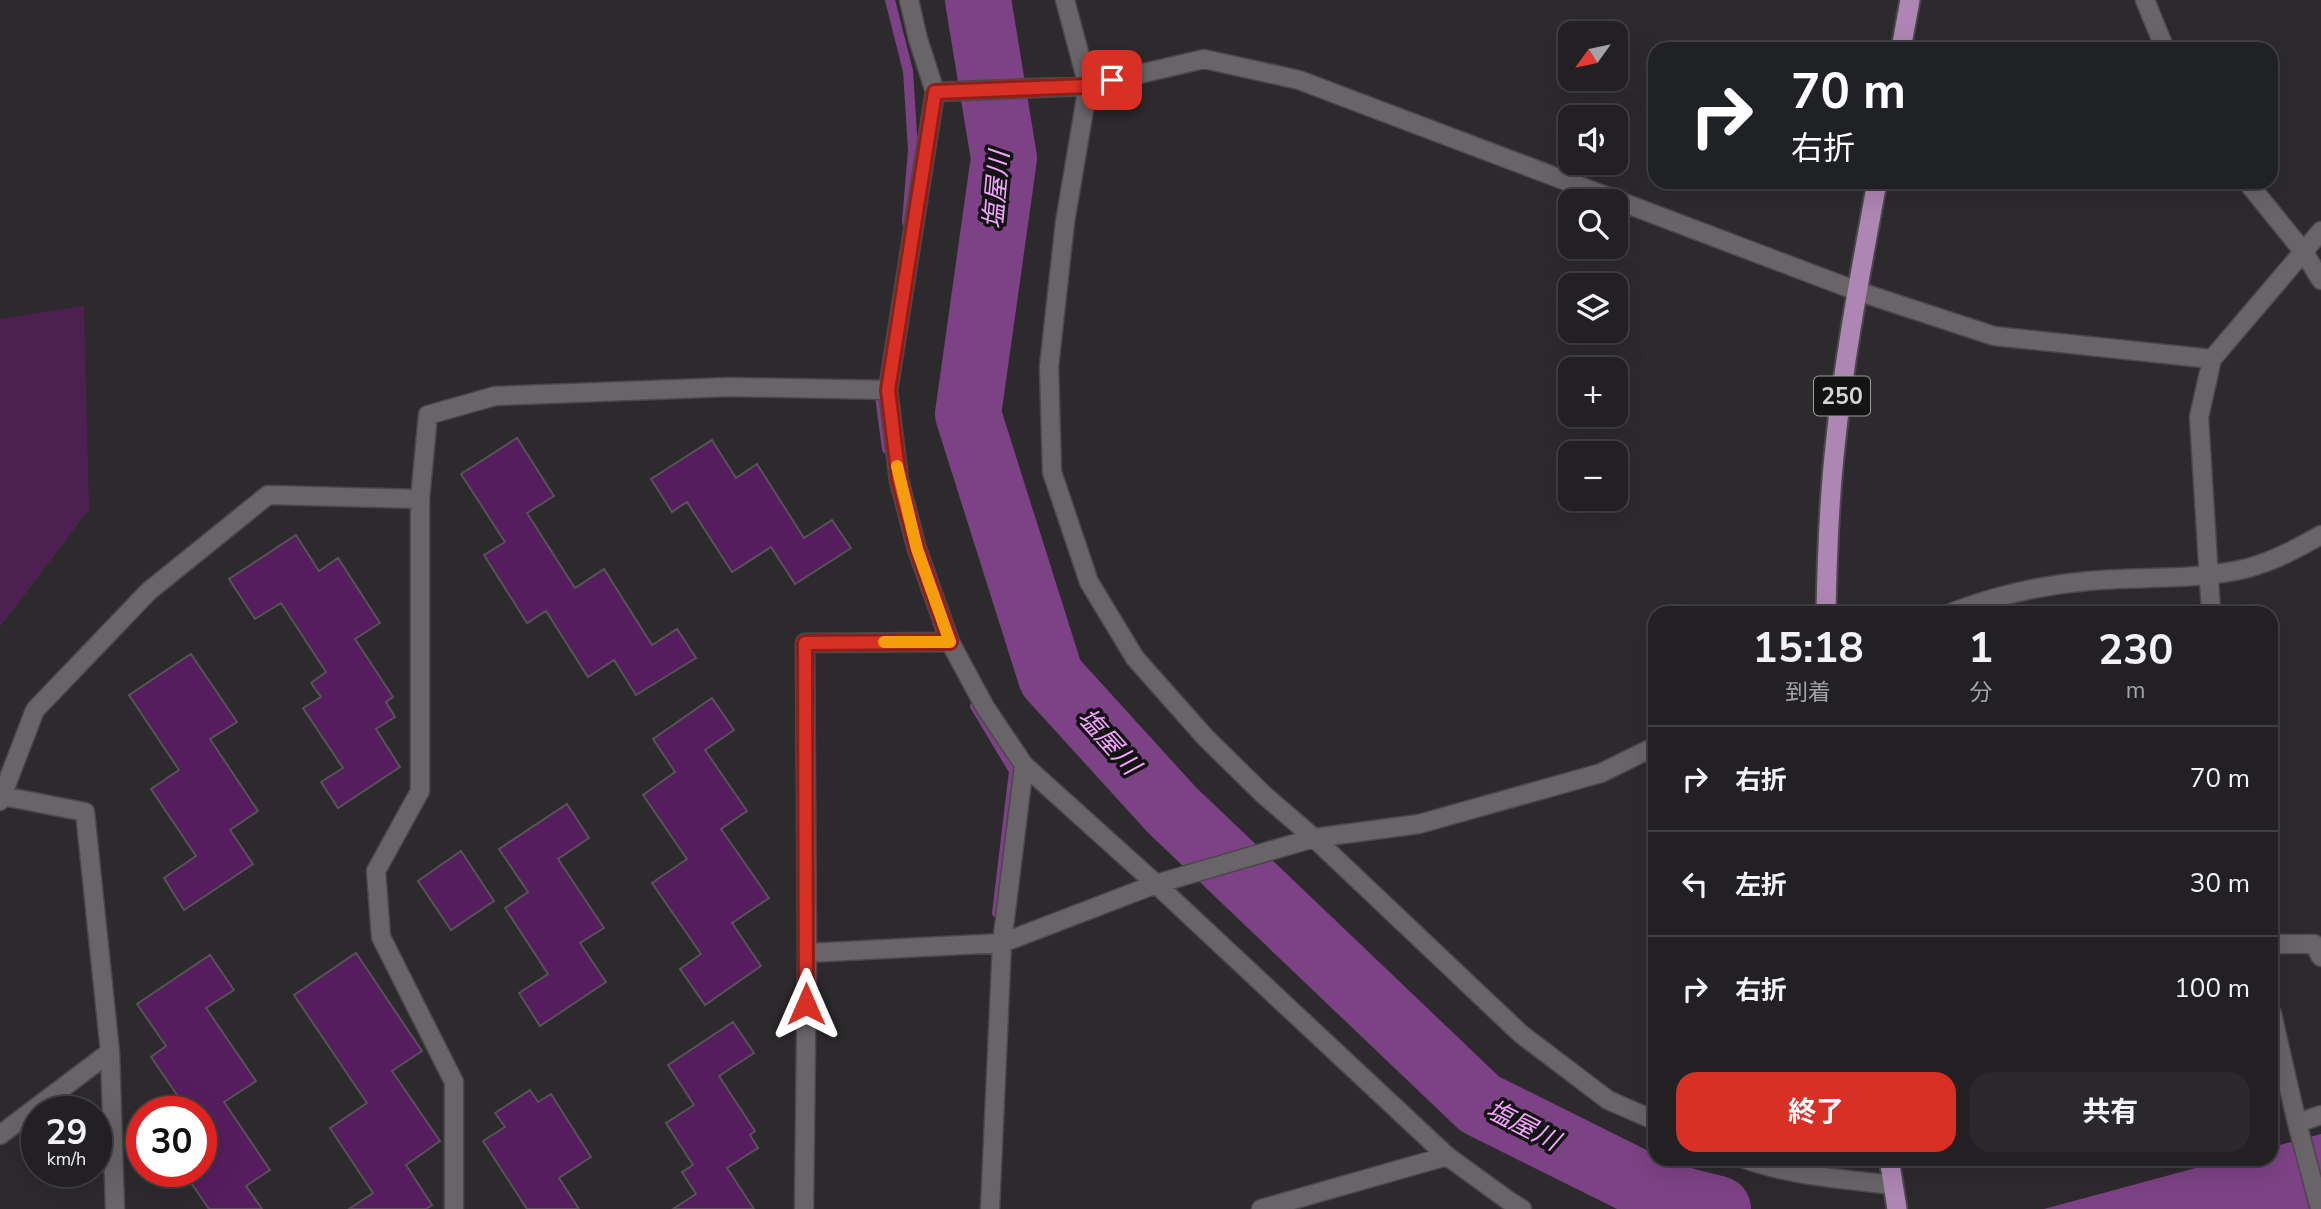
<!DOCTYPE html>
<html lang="ja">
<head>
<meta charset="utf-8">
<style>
  :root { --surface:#222022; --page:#2a282a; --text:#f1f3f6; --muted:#a2a3a5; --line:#3f3e40; --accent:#d93025 }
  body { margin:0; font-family:"Nunito Sans","Noto Sans JP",sans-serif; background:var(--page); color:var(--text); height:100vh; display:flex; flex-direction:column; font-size:26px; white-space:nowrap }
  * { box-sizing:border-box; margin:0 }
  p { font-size:23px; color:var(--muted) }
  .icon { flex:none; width:38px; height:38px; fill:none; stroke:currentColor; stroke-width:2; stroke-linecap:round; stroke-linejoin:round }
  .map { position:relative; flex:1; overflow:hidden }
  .drawer { position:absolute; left:1648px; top:606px; width:630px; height:560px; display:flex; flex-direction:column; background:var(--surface); border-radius:21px; box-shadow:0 7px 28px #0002,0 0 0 2px var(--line) }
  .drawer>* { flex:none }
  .guide { position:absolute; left:1648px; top:42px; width:630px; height:147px; border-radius:21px; box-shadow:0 7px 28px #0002,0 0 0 2px var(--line); background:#202124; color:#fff; overflow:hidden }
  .needle { width:46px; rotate:237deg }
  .controls { position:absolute; left:1558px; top:21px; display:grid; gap:14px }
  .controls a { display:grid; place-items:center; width:70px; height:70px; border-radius:14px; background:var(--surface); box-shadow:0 7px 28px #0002,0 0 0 2px var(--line); font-size:35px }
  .speed { position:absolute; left:21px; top:1096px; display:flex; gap:14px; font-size:35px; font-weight:700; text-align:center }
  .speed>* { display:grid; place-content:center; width:91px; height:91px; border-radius:50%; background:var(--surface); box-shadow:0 7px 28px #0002,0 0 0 2px var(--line); line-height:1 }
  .speed small { font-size:18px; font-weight:400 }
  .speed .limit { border:10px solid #d22; background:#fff; color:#111 }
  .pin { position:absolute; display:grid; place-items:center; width:60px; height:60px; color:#fff; margin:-30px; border-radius:14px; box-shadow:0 4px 10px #0006 }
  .me { position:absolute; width:77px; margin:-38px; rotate:0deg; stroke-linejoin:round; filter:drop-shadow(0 0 5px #0008) }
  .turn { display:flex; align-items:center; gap:24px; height:147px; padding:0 28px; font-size:32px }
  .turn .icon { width:91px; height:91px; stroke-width:2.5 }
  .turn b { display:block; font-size:49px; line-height:60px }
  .eta { display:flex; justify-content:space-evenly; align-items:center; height:119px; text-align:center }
  .eta b { font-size:42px; font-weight:700; line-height:49px }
  .action { display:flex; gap:14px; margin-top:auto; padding:14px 28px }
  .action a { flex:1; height:80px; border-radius:21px; background:var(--accent); color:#fff; font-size:28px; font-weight:700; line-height:80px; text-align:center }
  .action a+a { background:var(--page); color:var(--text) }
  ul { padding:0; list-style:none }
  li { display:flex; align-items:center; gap:21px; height:105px; padding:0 28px; border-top:2px solid var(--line) }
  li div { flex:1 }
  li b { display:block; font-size:26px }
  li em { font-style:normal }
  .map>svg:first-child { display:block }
  .green { fill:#4c2152 }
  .water { fill:#7d4285 }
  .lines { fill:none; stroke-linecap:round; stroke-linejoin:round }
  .stream { stroke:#7d4285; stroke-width:10 }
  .river { stroke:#7d4285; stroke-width:66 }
  .building { fill:#561d5e; stroke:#565356; stroke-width:2 }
  .service-casing { stroke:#4b484b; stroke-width:21 }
  .minor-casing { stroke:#4b484b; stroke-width:21 }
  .trunk-casing { stroke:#4b484b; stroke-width:23 }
  .service { stroke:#686468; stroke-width:18 }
  .minor { stroke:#686468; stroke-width:18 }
  .trunk { stroke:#ae86b3; stroke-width:19 }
  .route-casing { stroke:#8d1f18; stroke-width:18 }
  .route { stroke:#d93025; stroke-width:12 }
  .slow { stroke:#f59e0b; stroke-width:12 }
  .labels { text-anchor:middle; stroke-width:7; stroke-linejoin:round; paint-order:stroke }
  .shield { fill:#141314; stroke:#9c9a9c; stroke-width:2 }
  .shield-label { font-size:23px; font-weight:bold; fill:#d6d4d6 }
  .water-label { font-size:26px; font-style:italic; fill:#f4a2fe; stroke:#141314 }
</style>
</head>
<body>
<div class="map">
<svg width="2321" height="1209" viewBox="0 0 2321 1209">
  <rect width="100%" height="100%" fill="#2d2a2d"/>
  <path class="green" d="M84,306L89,509L0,627V319Z"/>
  <path class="water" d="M2321,1134V1209H2044L2229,1159L2272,1158V1147Z"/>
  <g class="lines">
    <path class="stream" d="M890,0L908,71L913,150L907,222
      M880,396L887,449
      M975,706L1014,771L997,913"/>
    <path class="river" d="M978,0L1004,158L968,414L1051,677L1172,810L1480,1104L1663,1195L1718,1209"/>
  </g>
  <path class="building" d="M517,438L554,496L527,513L575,588L604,569L652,645L677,629L696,658L636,695L614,660L588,677L546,611L527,623L484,555L505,542L461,474Z
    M712,440L736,478L757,464L804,538L832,520L851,548L795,584L771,547L732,572L687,502L672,512L651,479Z
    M296,535L319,571L338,558L380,623L355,639L393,697L386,702L395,717L376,729L400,767L338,808L321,782L343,768L303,708L321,697L311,683L326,672L281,603L255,619L229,579Z
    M191,654L237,722L210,739L258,811L230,830L253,864L184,910L164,878L196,856L151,789L179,770L129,695Z
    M712,698L734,730L705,750L747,811L721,829L769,898L732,923L761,966L705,1005L680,969L701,954L652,883L687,859L643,795L675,772L653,739Z
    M567,804L589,838L558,859L604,928L580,943L606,982L540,1026L519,993L548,974L505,908L528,892L499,849Z
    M461,851L494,901L451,930L418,881Z
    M356,953L422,1051L392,1071L440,1141L406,1165L432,1205L426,1209H349L373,1193L330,1128L367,1103L294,995Z
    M210,955L234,990L206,1008L256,1081L224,1102L270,1170L246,1186L262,1209H209L183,1171H201V1111H188L151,1057L166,1046L137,1004Z
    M733,1022L754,1053L719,1076L755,1131L750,1135L758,1148L727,1168L754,1209H673L696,1194L682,1172L693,1165L666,1123L694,1105L668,1065Z
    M530,1090L538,1102L551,1094L591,1157L559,1178L579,1209H527L483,1141L505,1127L495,1113Z"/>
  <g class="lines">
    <g class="service-casing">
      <path id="service" d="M2145,0L2165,49
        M2247,182L2303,251L2321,280"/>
    </g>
    <g class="minor-casing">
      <path id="minor" d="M909,0L918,39L935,92L888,390L899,480L917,549L950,642L985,707L1024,765L1156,884L1447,1156L1509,1201L1522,1209
        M1065,0L1088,86L1065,222L1049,367L1052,472L1089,582L1135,658L1205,737L1264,795L1314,838L1521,1034L1608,1100L1656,1121
        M935,92L1088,86L1204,59L1299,80L1857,291L1994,336L2212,359
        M1953,612C1995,596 2042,585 2088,581C2140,576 2196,581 2248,568C2274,561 2298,548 2321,535
        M2211,612L2199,417L2212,359L2321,231
        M3,796L85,812L110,1052L115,1209
        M0,801L35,710L149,591L268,495L420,499
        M2272,944H2314L2321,957
        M807,953L1002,943L1156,884L1314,838L1419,824L1601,773L1656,746
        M2272,1014L2297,1123L2320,1209
        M2297,1123L2321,1115
        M0,1135L110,1052
        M1742,1158C1790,1176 1843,1179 1893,1185
        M454,1209V1082L381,937L376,871L420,791V499L428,415L495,396L730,387L888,390
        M804,1209L807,953L805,643L950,642
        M990,1209L1002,943L1024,765
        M1261,1209L1447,1156"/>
    </g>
    <g class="trunk-casing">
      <path id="trunk" d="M1901,49L1910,0
        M1826,612C1827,557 1829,502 1835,447C1844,358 1861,270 1877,182
        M1889,1158L1897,1209"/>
    </g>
    <use href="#service" class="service"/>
    <use href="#minor" class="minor"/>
    <use href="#trunk" class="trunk"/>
  </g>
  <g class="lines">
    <g class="route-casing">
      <path id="route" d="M806,1004L805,643L950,642L917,549L899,480L888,390L935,92L1088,86L1112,80"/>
    </g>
    <use href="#route" class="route"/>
    <path class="slow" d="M884,642H950L917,549L897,466"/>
  </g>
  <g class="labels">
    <rect class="shield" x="1814" y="376.5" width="56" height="39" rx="5"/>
    <g class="shield-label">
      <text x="1842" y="404">250</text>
    </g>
    <g class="water-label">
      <text transform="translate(996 190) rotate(-85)" y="9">塩屋川</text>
      <text transform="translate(1109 741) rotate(48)" y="9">塩屋川</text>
      <text transform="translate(1523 1125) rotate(27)" y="9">塩屋川</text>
    </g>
  </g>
</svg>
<div class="controls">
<a><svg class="needle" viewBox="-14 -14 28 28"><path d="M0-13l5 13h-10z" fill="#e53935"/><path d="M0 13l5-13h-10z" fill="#a2a3a5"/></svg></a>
<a><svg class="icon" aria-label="sound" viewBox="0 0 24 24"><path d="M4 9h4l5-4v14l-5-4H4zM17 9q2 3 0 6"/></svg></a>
<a><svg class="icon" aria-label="search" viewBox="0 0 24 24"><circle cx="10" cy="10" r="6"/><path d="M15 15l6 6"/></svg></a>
<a><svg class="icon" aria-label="layers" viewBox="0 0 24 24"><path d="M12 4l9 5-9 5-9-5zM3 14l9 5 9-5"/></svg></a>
<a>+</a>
<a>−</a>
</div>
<div class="speed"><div>29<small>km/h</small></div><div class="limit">30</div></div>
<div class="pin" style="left:1112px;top:80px;background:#d93025"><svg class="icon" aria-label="arrive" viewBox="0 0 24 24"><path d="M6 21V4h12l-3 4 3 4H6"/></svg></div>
<svg class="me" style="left:806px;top:1004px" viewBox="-20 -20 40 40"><path d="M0-17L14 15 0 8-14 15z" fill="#d93025" stroke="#fff" stroke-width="4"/></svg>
<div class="guide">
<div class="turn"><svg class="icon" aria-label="right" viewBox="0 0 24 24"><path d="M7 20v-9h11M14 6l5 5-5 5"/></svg><div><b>70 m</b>右折</div></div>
</div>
<section class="drawer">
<div class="eta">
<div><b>15:18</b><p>到着</p></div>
<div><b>1</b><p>分</p></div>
<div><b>230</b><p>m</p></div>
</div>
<ul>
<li><svg class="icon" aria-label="right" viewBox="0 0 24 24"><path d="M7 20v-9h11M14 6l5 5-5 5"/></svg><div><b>右折</b></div><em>70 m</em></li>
<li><svg class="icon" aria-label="left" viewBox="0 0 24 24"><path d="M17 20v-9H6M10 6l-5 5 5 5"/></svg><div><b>左折</b></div><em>30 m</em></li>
<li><svg class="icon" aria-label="right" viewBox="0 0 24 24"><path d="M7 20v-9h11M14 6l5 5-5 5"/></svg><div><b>右折</b></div><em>100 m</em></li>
</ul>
<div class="action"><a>終了</a><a>共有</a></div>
</section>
</div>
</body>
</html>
